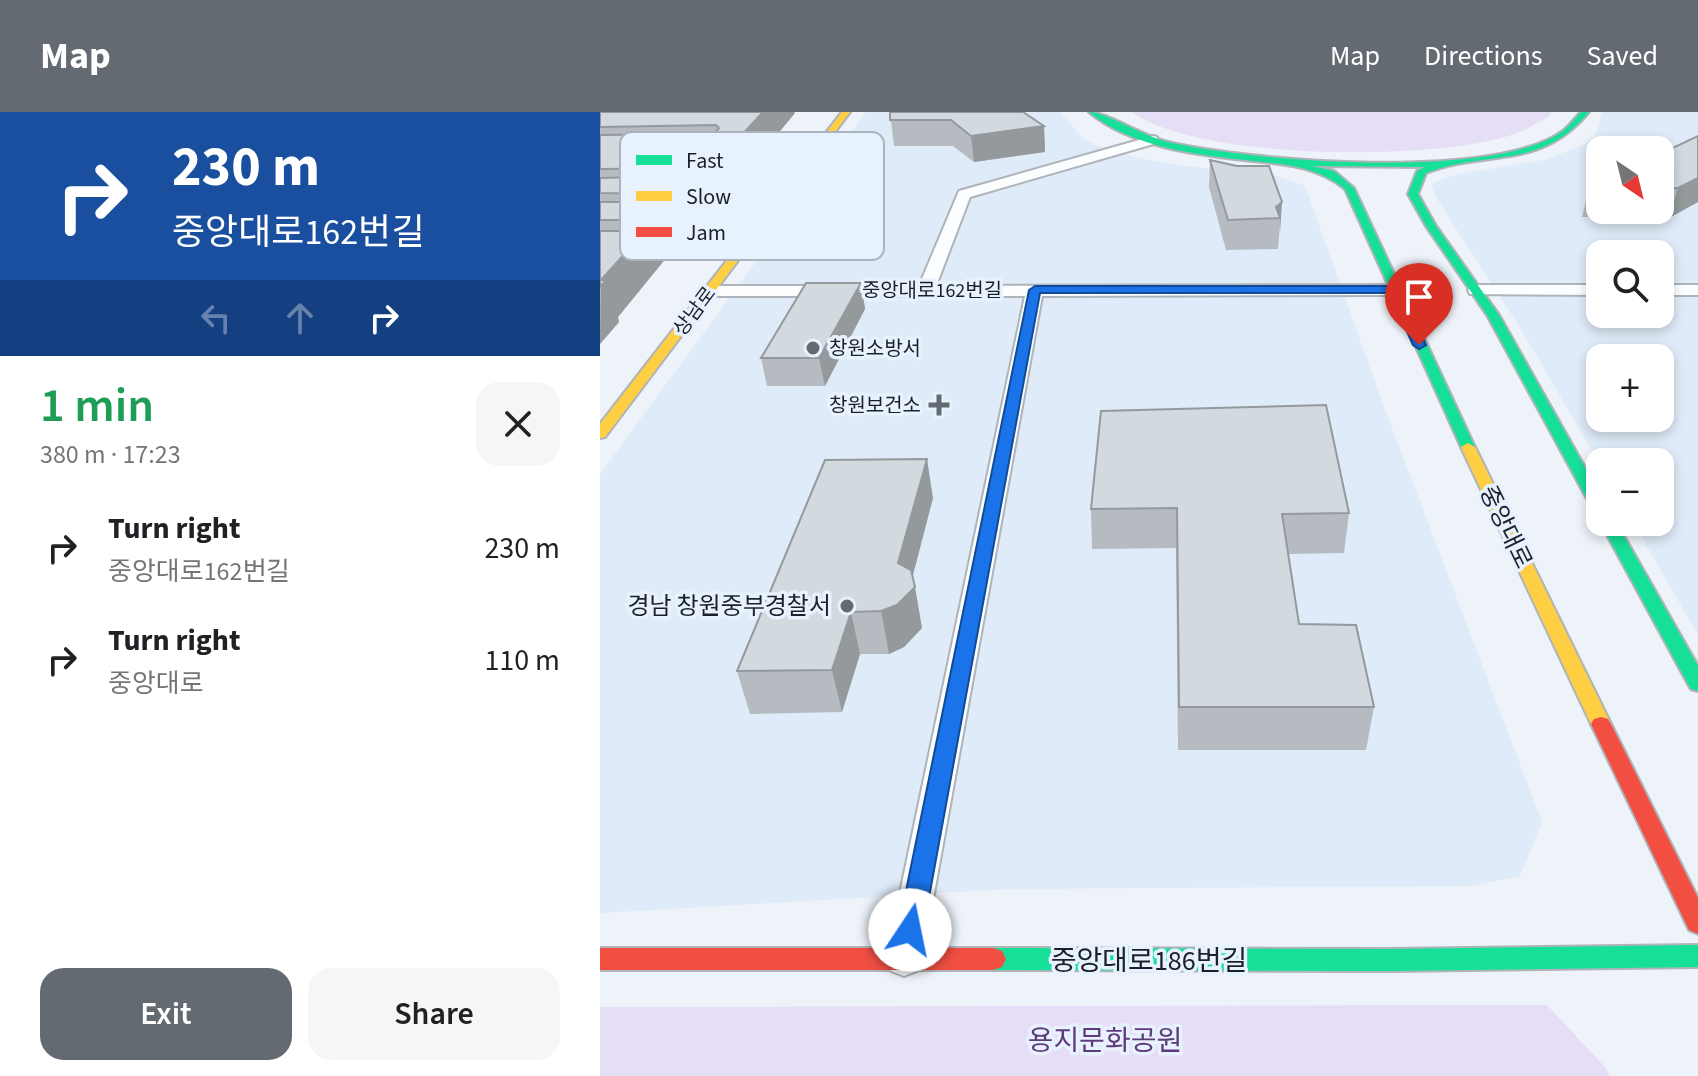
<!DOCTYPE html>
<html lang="en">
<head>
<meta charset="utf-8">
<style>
  :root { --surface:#fff; --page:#f6f6f6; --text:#202124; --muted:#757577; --accent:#646a71 }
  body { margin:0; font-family:"Source Sans 3","Noto Sans KR",sans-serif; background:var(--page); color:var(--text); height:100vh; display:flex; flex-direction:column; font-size:30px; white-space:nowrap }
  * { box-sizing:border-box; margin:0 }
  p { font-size:26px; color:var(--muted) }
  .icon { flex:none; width:44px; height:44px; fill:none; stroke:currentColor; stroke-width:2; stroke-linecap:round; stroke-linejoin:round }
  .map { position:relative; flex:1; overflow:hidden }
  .details { display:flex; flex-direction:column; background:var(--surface); width:600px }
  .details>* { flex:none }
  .top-card { background:#1a4fa0; color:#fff; overflow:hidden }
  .needle { width:52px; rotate:145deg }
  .fabs { position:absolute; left:986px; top:24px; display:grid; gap:16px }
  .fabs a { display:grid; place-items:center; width:88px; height:88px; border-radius:16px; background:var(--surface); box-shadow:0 4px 12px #0003; font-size:40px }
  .pin { position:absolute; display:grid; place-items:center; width:68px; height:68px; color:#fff; margin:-82px -34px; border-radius:50% 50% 50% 0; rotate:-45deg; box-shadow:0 0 8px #0007 }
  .pin .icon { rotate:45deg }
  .me { position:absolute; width:88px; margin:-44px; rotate:11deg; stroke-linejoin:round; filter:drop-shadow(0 0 6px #0008) }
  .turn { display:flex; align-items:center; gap:28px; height:168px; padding:0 40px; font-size:36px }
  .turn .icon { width:104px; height:104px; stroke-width:2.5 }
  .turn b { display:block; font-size:56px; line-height:68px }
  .lanes { display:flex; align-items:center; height:76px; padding:0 40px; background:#0003; justify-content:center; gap:40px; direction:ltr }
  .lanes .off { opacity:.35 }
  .round { display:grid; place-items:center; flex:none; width:84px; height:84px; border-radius:24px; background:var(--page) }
  .headline { display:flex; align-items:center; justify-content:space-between; height:136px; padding:0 40px }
  h1 { font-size:48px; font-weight:600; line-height:60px; color:#1e9e55 }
  .cta { display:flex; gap:16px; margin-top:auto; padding:16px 40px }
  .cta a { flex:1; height:92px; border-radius:24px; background:var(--accent); color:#fff; font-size:32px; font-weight:600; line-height:92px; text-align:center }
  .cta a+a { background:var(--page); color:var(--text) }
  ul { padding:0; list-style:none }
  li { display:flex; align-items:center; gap:24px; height:112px; padding:0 40px }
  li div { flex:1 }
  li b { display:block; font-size:30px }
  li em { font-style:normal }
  header { display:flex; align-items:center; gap:48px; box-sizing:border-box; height:112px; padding:0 40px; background:var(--accent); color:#fff }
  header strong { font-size:38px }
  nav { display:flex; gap:44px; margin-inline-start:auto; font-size:28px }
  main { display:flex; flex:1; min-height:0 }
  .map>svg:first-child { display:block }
  .built { fill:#dfebf8; fill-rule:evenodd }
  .green { fill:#e6def6 }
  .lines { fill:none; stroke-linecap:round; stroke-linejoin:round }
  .street-casing { stroke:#aeb4ba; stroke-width:4 }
  .fast-casing { stroke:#aeb4ba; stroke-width:4 }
  .slow-casing { stroke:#aeb4ba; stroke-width:4 }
  .jam-casing { stroke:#aeb4ba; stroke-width:4 }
  .street { fill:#fcfdfe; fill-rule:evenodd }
  .fast { fill:#16e098; fill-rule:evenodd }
  .slow { fill:#ffcf43; fill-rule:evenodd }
  .jam { fill:#f24e42; fill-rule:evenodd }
  .wall { fill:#b5bbc0 }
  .shaded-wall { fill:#94999c }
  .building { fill:#d3dadf; stroke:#94999c; stroke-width:2 }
  .route { fill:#1a73e8; stroke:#114b97; stroke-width:2 }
  .poi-dot { fill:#646a71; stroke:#e8f2fe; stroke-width:3 }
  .labels { text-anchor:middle; stroke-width:7; stroke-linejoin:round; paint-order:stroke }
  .far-street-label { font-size:20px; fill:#1b2128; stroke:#e8f2fe }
  .far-poi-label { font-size:20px; fill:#1b2128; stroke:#e8f2fe; text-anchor:start }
  .street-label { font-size:24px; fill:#1b2128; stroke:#e8f2fe }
  .poi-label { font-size:24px; fill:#1b2128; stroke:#e8f2fe; text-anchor:end }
  .near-street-label { font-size:28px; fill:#1b2128; stroke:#e8f2fe }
  .near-park-label { font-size:28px; fill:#5e3b7a; stroke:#e8f2fe }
  .key { fill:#e8f2fe; stroke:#aab3be; stroke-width:2 }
  .key-label { font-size:22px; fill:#1b2128 }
</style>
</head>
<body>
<header>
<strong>Map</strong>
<nav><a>Map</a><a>Directions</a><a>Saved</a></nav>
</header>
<main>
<section class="details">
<div class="top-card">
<div class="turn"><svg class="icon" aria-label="right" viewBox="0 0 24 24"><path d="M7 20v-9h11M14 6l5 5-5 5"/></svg><div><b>230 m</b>중앙대로162번길</div></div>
<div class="lanes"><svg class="icon off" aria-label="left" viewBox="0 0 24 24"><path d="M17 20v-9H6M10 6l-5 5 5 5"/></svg><svg class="icon off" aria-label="ahead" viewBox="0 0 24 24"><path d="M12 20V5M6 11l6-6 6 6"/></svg><svg class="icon" aria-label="right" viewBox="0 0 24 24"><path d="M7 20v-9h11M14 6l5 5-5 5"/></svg></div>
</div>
<div class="headline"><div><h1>1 min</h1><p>380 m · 17:23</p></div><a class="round"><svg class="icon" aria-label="close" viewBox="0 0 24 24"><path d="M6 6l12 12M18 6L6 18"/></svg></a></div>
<ul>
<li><svg class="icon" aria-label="right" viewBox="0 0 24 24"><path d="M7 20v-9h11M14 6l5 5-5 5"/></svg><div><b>Turn right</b><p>중앙대로162번길</p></div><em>230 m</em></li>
<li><svg class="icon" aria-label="right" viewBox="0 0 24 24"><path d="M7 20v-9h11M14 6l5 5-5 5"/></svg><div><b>Turn right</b><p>중앙대로</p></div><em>110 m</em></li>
</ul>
<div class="cta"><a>Exit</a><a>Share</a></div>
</section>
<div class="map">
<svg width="1098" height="964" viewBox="0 0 1098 964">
  <rect width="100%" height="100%" fill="#edf3f9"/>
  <path class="built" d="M266,0H460L483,26L496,33L539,46L585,54L675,63L705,74L786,300L942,710L920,764L871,774L410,777L0,801V362Z
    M1002,0H1098V523L1033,410H1060V350L1000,352L923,221L837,87L831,72L854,63L944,48L983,33L995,25ZM1000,38H1060V98H1000ZM1000,142H1060V202H1000ZM1000,246H1060V306H1000Z"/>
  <path class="green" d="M532,0H951L950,4C939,10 928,17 917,21C840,50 599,49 532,0Z
    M947,893L1005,955L1010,964H0V895Z"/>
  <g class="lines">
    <g class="street-casing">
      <path id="street" d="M553,24L557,25V31L370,85L336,174L795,173L803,178L795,183L442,184L322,848L317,859L304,864L291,859L286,848L425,184H109L101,179L109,174H319L359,79Z
        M876,173H1000V183L870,182L868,178Z
        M1060,173H1098V183H1060Z"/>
    </g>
    <g class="fast-casing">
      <path id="fast" d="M489,0C505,0 545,25 568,30C650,49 897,70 964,18C970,13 975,6 981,0H989C940,59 888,37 826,61L818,82L836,114L899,203L1000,382V401L992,396L887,203L826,114L808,82L817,59L825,55L712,54L734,59L754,76L875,335L868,339L861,335L745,77C718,55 686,52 653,49C599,43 532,36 489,0Z
        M1000,410H1016L1098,554V579L1091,577L1088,572Z
        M1098,833V855L790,859L393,858L384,855L380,847L384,839L393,836L790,837Z"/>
    </g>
    <g class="slow-casing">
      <path id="slow" d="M242,0H250L5,325L0,326V312Z
        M868,331L875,335L1011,612L1008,617H994L991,612L861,335Z"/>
    </g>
    <g class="jam-casing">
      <path id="jam" d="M1001,605L1008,607L1011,612L1098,786V822L1089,818L991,612L994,607Z
        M0,836H393L402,839L406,847L402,855L393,858H0Z"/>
    </g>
    <use href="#street" class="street"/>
    <use href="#fast" class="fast"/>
    <use href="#slow" class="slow"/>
    <use href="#jam" class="jam"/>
  </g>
  <path class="wall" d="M0,0L195,1L122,89H116L100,113H93L18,205L19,210L0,232Z
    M290,0L444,14L445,40L374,50L353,34H294Z
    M1098,24V90L1069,106L982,105L989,76L1000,70V98H1060V42Z
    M610,48L682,90L678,137L626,138L609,75Z
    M261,171L265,197L225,274H167L161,246Z
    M501,299L749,401L744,441L688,442L699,512L774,595L766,638H578L576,436L492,437L491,397Z
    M333,386L312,465L322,516L304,535L289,542H260L242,600L150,602L137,559Z"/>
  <path class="shaded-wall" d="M163,0H194L195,1L122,89L113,54Z
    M444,14L445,40L374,50L371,24Z
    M108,54L116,89L100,113L90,76Z
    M1098,66V90L1069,106L1078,76Z
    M84,76L93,113L18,205L19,210L0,232L1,168Z
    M682,90L680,120V106L676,95Z
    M261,171L265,197L225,274L219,246Z
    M327,347L333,386L308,482L315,475L322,516L304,535L289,542L281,499L298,451Z
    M251,500L260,542L242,600L232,558Z"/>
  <path class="building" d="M0,0H163L113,54H108L90,76H84L1,168H6L0,175V119H22L29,113L22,108H0V90H56L63,86L62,82L0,81V66L80,64L87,60L86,56L0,57V23L114,22L119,16L116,13L0,15Z
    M290,0H423L444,14L371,24L351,8H290Z
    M1098,24V66L1078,76H1060V42Z
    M610,48L637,54H669L682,90L676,95L680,106L628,108Z
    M1000,70V76H989Z
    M206,171H261L219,246H161Z
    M726,293L749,401L682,402L699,512L756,513L774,595H579L577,396L491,397L501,299Z
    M327,347L298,451L311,458L315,475L297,493L281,499L251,500L232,558L137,559L225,348Z"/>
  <path class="route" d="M435,174H795L801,178L826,233L819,237L813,233L790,181H440L323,818L319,825L310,828L301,825L298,818L429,178Z"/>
  <g class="poi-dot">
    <circle cx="213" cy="236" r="8"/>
    <path d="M335 281h8v8h8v8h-8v8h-8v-8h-8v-8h8z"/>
    <circle cx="247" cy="494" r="8"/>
  </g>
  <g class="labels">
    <g class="far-street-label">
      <text x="332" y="185">중앙대로162번길</text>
      <text transform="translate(94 199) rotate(-53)" y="7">상남로</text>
    </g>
    <g class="far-poi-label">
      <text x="229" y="243">창원소방서</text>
      <text x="321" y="300" text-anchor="end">창원보건소</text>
    </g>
    <g class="street-label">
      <text transform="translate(906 415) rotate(64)" y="8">중앙대로</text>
    </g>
    <g class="poi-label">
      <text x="231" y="502">경남 창원중부경찰서</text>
    </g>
    <g class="near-street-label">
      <text x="549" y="858">중앙대로186번길</text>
    </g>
    <g class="near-park-label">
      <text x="505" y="938">용지문화공원</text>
    </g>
  </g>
  <rect x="20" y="20" width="264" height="128" rx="12" class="key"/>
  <rect x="36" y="43" width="36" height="10" fill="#16e098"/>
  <rect x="36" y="79" width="36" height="10" fill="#ffcf43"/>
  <rect x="36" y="115" width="36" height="10" fill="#f24e42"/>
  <g class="key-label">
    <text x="86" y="56">Fast</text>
    <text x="86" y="92">Slow</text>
    <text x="86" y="128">Jam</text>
  </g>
</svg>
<div class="fabs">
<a><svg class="needle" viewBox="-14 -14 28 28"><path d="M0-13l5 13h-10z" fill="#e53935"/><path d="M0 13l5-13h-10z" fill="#757577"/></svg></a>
<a><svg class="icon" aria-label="search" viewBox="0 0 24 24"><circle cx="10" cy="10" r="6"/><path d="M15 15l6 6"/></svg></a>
<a>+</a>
<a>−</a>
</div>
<div class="pin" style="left:819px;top:233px;background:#d93025"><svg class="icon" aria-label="arrive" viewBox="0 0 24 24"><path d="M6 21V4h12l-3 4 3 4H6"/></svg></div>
<svg class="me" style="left:310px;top:818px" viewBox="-20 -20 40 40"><circle r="19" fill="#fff"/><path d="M0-13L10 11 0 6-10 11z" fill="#1a73e8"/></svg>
</div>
</main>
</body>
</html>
